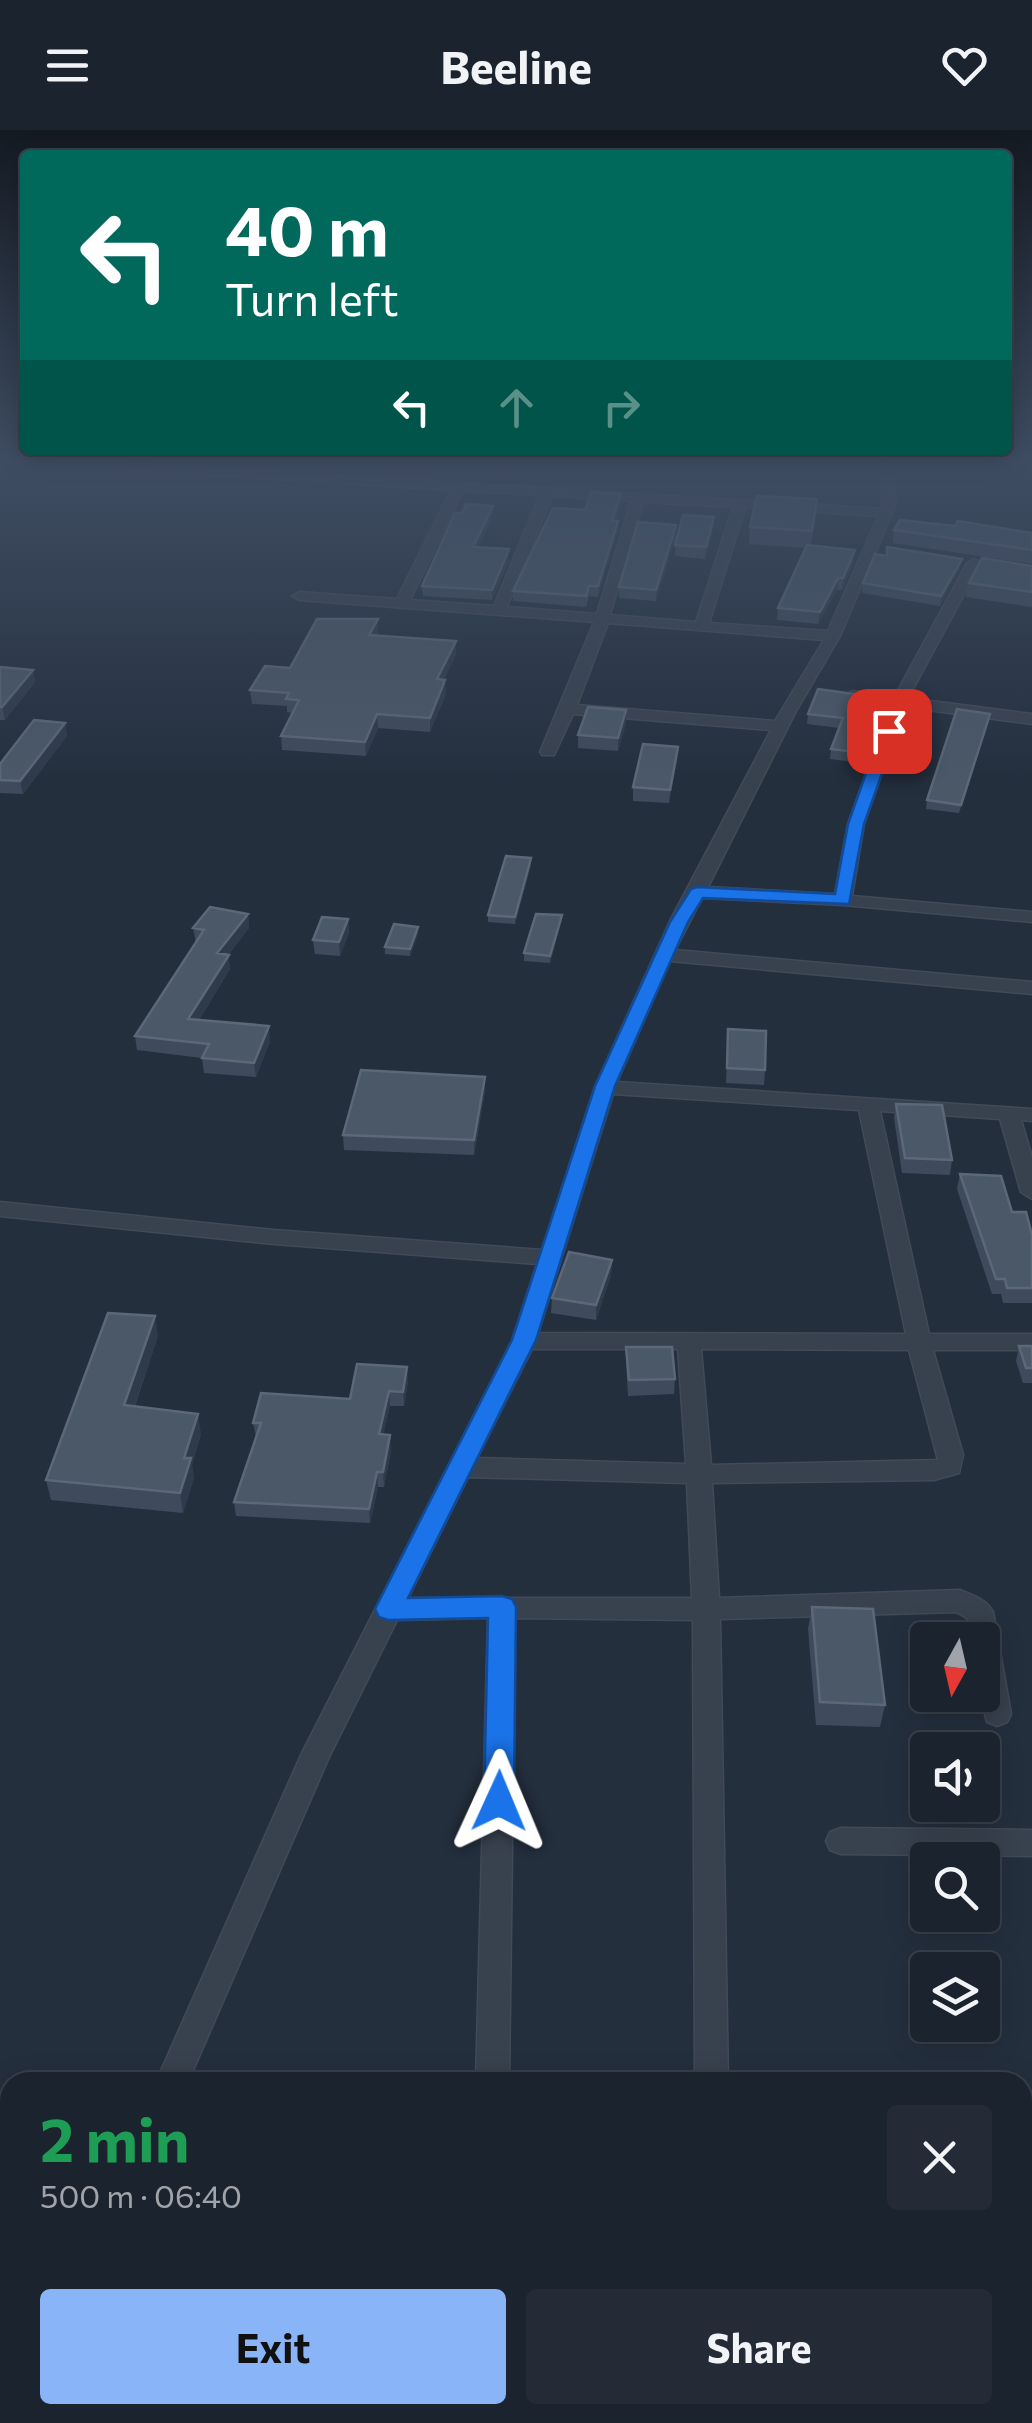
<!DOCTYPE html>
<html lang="en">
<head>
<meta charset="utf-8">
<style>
  :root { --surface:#1b232e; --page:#242b36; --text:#f1f3f6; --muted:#a0a4aa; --line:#39404a; --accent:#8ab4f8 }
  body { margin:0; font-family:Commissioner,sans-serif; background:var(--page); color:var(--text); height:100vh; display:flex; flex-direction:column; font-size:38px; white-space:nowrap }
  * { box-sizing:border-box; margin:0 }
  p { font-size:32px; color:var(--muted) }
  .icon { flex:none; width:55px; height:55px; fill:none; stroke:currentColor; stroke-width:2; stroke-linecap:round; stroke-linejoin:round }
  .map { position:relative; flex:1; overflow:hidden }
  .details { position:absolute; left:0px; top:1942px; width:1032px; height:352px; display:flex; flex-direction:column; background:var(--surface); border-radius:30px 30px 0 0; box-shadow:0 5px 25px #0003,0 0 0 2px var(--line) }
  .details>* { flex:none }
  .banner { position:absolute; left:20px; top:20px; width:992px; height:305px; border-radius:10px; box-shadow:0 5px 25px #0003,0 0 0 2px var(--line); background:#00695c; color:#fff; overflow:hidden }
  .needle { width:65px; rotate:188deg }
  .buttons { position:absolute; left:910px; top:1492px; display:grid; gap:20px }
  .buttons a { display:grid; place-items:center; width:90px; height:90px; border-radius:10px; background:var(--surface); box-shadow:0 5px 25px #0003,0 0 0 2px var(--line); font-size:50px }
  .pin { position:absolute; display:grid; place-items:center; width:85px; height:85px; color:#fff; margin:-42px; border-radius:20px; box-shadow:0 5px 15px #0006 }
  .me { position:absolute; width:110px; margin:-55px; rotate:1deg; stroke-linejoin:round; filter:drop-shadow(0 0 8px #0008) }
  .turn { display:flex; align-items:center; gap:35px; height:210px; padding:0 40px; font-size:45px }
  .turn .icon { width:130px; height:130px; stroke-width:2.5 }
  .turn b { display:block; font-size:70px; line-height:85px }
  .lanes { display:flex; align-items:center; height:95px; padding:0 40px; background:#0003; justify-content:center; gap:50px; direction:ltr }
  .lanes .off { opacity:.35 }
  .round { display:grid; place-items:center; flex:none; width:105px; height:105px; border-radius:10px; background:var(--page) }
  .summary { display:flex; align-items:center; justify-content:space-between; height:170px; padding:0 40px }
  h1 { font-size:60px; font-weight:700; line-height:75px; color:#1e9e55 }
  .primary-button { display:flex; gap:20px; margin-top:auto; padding:20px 40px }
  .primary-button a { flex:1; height:115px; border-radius:10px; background:var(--accent); color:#111; font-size:40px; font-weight:700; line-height:115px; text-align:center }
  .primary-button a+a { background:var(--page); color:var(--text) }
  header { display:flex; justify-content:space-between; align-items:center; height:130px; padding:0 40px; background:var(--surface); font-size:45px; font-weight:700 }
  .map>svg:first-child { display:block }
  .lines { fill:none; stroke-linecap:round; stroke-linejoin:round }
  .street-casing { stroke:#414a57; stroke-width:3 }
  .street { fill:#38414e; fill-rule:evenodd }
  .wall { fill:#3f4b5c }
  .shaded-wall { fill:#2f3b4b }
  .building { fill:#4b5868; stroke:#5c6777; stroke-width:2.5 }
  .route { fill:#1a73e8; stroke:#114b97; stroke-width:2.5 }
</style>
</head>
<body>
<header><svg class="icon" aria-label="menu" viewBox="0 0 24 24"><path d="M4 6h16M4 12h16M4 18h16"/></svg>Beeline<svg class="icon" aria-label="heart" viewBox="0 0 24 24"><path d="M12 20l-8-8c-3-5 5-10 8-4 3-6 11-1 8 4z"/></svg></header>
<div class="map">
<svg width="1032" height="2293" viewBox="0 0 1032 2293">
  <rect width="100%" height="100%" fill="#242f3e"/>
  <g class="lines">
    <g class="street-casing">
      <path id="street" d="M55,328L882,379L883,328H895V376L840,506L796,581L708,757L835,764L848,694L891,575L852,569L845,565L852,561L895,566L967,433L974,429L981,433L908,568L1032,584V594L905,577L864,694L852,766L1032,782V792L843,775L702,768L675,820L1032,852V864L670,831L617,952L1032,979V991L1021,990L1032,1027V1069L1021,1062L1000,989L880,981L929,1204H1032V1220H933L963,1325L959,1343L934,1350L712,1353L719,1468L960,1460C973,1465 987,1470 993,1482L1011,1584L1007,1592L997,1596L987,1592L980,1565L982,1510H971L967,1488L956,1482L720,1489L728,1952H695L693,1490L515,1488L509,1952H476L488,1488L397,1490L329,1627L188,1952H156L301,1625L512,1211L537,1134L274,1114L0,1086V1072L274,1100L542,1120L595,957L670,791L771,600L573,584L554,625H542L540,622L594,492L299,470L292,466L299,462L397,469L451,360L51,335L49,332ZM463,361L540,365L494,476L410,470ZM552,366L631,371L597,484L507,477ZM643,372L733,377L696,492L610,485ZM745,378L878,386L828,501L709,493ZM608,493L824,510L775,591L577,575ZM613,964L859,980L906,1204L538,1203ZM532,1219H678L686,1334L477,1328ZM701,1219L909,1220L938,1330L711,1335ZM468,1347L687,1353L692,1468H408Z
        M841,1698L1032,1700V1726L841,1724L830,1720L826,1711L830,1702Z
        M10,2277V2285H45L41,2293H3Z
        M542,2285H656L660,2293H546Z
        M692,2285H730V2293H692Z"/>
    </g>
    <use href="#street" class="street"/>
  </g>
  <path class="wall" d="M621,374L615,391L618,401L598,467L589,466L586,477L513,471V461L585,380Z
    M493,386L478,418L509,430L492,470L423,466L422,456Z
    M815,386L811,415L854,432L842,460H837L818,494L777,490L778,478L806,418L749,414L750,397Z
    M714,387L713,399L705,429L675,426V415Z
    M894,400L1032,403V434L893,413Z
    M676,406L656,471L619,468V457Z
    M887,417L960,439L940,476L862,463L863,453L886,425Z
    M1032,436V477L966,467L969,453Z
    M378,489V502L377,505L456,524L444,550L446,564L430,602L378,598L366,626L282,620L281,606L292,583L287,582V576L252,574L250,560Z
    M0,537L33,540L35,552L5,590H0Z
    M883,568L882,578L861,633L830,629L831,619L839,598L807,594L808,584Z
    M626,580V593L618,621L578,618V605Z
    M990,584L959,683L926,679L927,670Z
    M65,593L67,606L23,664L0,663V634Z
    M678,617L677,630L669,673L633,671V657Z
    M531,735L515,794L488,792V785Z
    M248,784L249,798L228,825L230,839L199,890L270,911L256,947L204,943L202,928L137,920L135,906L196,813L193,798Z
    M562,785L561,792L550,833L524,831V823Z
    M348,789L349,803L340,826L315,824L313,810Z
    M418,804L410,826L385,824V817Z
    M728,899L765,940L764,955L726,953Z
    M485,961L474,1025L344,1020L343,1005Z
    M896,974L952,1030L950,1045L902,1043L894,988Z
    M960,1044L1012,1082L1032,1105V1173H1003L1001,1164H992L957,1059Z
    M612,1130L611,1145L596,1190L551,1183L552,1168Z
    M158,1206L135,1276L201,1304L192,1335L194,1348L183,1383L51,1370L46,1350Z
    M1019,1216H1032V1253H1023L1016,1231Z
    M626,1217L675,1249L674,1264L628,1266L626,1232Z
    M408,1251L404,1276H390L383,1305L391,1320L384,1357H378L370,1393L236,1386L234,1372L256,1307L253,1293L350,1269Z
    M812,1477L885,1575L880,1597L816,1595L808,1499Z"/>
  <path class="shaded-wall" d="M621,364V374L612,401V391Z
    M493,376V386L474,427L473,417Z
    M714,387L713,399L705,429L706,417Z
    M618,391V401L598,467V456Z
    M676,395V406L656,471V460Z
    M509,419V430L492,470V460Z
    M855,420L854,432L842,460L843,448Z
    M962,429L960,439L940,476L941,466Z
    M838,448L837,460L818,494L820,482Z
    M378,489V502L370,518L369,505Z
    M456,511V524L438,563L437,549Z
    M33,540L35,552L5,590L2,577Z
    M445,550L446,564L430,602V588Z
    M883,568L882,578L861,633L863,623Z
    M626,580V593L618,621V608Z
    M377,584L378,598L366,626L365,612Z
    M990,584L989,592L959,683L961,675Z
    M65,593L67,606L23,664L20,651Z
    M678,617L677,630L669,673L670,660Z
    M531,728V735L515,794V787Z
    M248,784L249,798L219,838L217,823Z
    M562,785L561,792L550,833V826Z
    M348,789L349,803L340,826L339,812Z
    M418,797V804L410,826V819Z
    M229,825L230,839L190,904L188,889Z
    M269,896L270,911L256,947L254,933Z
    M485,947V961L474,1025V1010Z
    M612,1130L611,1145L596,1190V1175Z
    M155,1186L158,1206L128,1295L124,1275Z
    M407,1237L408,1251L404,1276L403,1262Z
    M389,1261L390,1276L380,1319L379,1304Z
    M198,1284L201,1304L192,1335L194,1348L183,1383L180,1363L184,1328Z
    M390,1305L391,1320L384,1357L383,1342Z
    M377,1342L378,1357L370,1393L369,1379Z"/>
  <path class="building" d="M592,362L621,364L612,391H618L598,456H589L586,466L513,461L553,378L585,380Z
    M757,366L817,369L812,401L750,397Z
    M466,374L493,376L473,417L509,419L492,460L422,456L455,383H462Z
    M683,385L714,387L706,417L675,415Z
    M900,390L955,396L958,391L1032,403V420L894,400Z
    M638,392L676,395L656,460L619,457Z
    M807,415L855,420L843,448H838L820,482L778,478Z
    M887,417L962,429L941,466L863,453L875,424L887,426Z
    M982,428L1032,436V462L969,453Z
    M317,489H378L369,505L456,511L437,549L445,550L430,588L377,584L365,612L281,606L299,570L286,569L289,563L250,560L265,536L290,538Z
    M0,537L33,540L2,577H0Z
    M818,559L883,568L863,623L831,619L843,588L808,584Z
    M588,577L626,580L618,608L578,605Z
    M957,579L990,584L961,675L927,670Z
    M34,590L65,593L20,651L0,650V634Z
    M643,614L678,617L670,660L633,657Z
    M506,726L531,728L515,787L488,785Z
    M210,777L248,784L217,823L229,825L188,889L269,896L254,933L202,928L209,914L135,906L204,800L193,798Z
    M536,784L562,785L550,826L524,823Z
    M322,787L348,789L339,812L313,810Z
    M394,794L418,797L410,819L385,817Z
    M728,899L766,901L765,940L727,938Z
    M361,940L485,947L474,1010L343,1005Z
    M896,974L942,975L952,1030L905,1028Z
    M960,1044L1001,1046L1012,1082H1026L1032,1105V1158H1007L1005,1149H996Z
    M569,1122L612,1130L596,1175L552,1168Z
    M108,1183L155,1186L124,1275L198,1284L184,1328H191L180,1363L46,1350Z
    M1019,1216H1032V1238H1026Z
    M626,1217H672L675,1249L629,1250Z
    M357,1234L407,1237L403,1262L389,1261L379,1304L390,1305L383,1342H377L369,1379L234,1372L261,1293H253L261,1263L350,1269Z
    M812,1477L873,1479L885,1575L820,1572Z"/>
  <linearGradient id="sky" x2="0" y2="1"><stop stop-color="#141a22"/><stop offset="0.51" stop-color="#3f4d63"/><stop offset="1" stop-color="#3f4d63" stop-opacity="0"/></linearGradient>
  <rect width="1032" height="649" fill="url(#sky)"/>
  <path class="route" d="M889,597L897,601L864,694L849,774L703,768L688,792L615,956L536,1210L408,1468L502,1466L512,1469L516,1477L514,1671L510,1680L499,1684L489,1680L484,1671L488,1488L388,1490L379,1487L375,1479L512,1210L595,956L670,792L691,759L697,757L835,764L848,694L881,601Z"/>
</svg>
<div class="buttons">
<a><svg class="needle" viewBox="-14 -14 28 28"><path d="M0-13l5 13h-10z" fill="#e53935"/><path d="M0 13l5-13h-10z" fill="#a0a4aa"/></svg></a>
<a><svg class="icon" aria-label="sound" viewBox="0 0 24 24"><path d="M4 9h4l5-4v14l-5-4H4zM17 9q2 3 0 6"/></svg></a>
<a><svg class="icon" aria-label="search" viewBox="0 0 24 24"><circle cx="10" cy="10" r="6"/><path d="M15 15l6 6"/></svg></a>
<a><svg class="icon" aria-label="layers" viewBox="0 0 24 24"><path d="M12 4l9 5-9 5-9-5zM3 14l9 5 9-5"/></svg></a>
</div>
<div class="pin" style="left:889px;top:601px;background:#d93025"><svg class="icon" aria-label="arrive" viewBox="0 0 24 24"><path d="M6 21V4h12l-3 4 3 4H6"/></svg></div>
<svg class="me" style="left:499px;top:1671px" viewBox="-20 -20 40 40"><path d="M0-17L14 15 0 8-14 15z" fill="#1a73e8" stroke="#fff" stroke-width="4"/></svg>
<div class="banner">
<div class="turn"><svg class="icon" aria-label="left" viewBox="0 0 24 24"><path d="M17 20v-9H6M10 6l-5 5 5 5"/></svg><div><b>40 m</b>Turn left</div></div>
<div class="lanes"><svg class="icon" aria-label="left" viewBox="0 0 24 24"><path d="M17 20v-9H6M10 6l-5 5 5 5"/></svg><svg class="icon off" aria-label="ahead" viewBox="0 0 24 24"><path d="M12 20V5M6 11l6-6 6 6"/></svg><svg class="icon off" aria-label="right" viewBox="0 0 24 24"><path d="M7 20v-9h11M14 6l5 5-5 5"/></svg></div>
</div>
<section class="details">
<div class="summary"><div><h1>2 min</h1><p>500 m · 06:40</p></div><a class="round"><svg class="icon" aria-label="close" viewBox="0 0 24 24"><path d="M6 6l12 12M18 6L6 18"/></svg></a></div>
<div class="primary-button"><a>Exit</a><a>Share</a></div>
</section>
</div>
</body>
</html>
